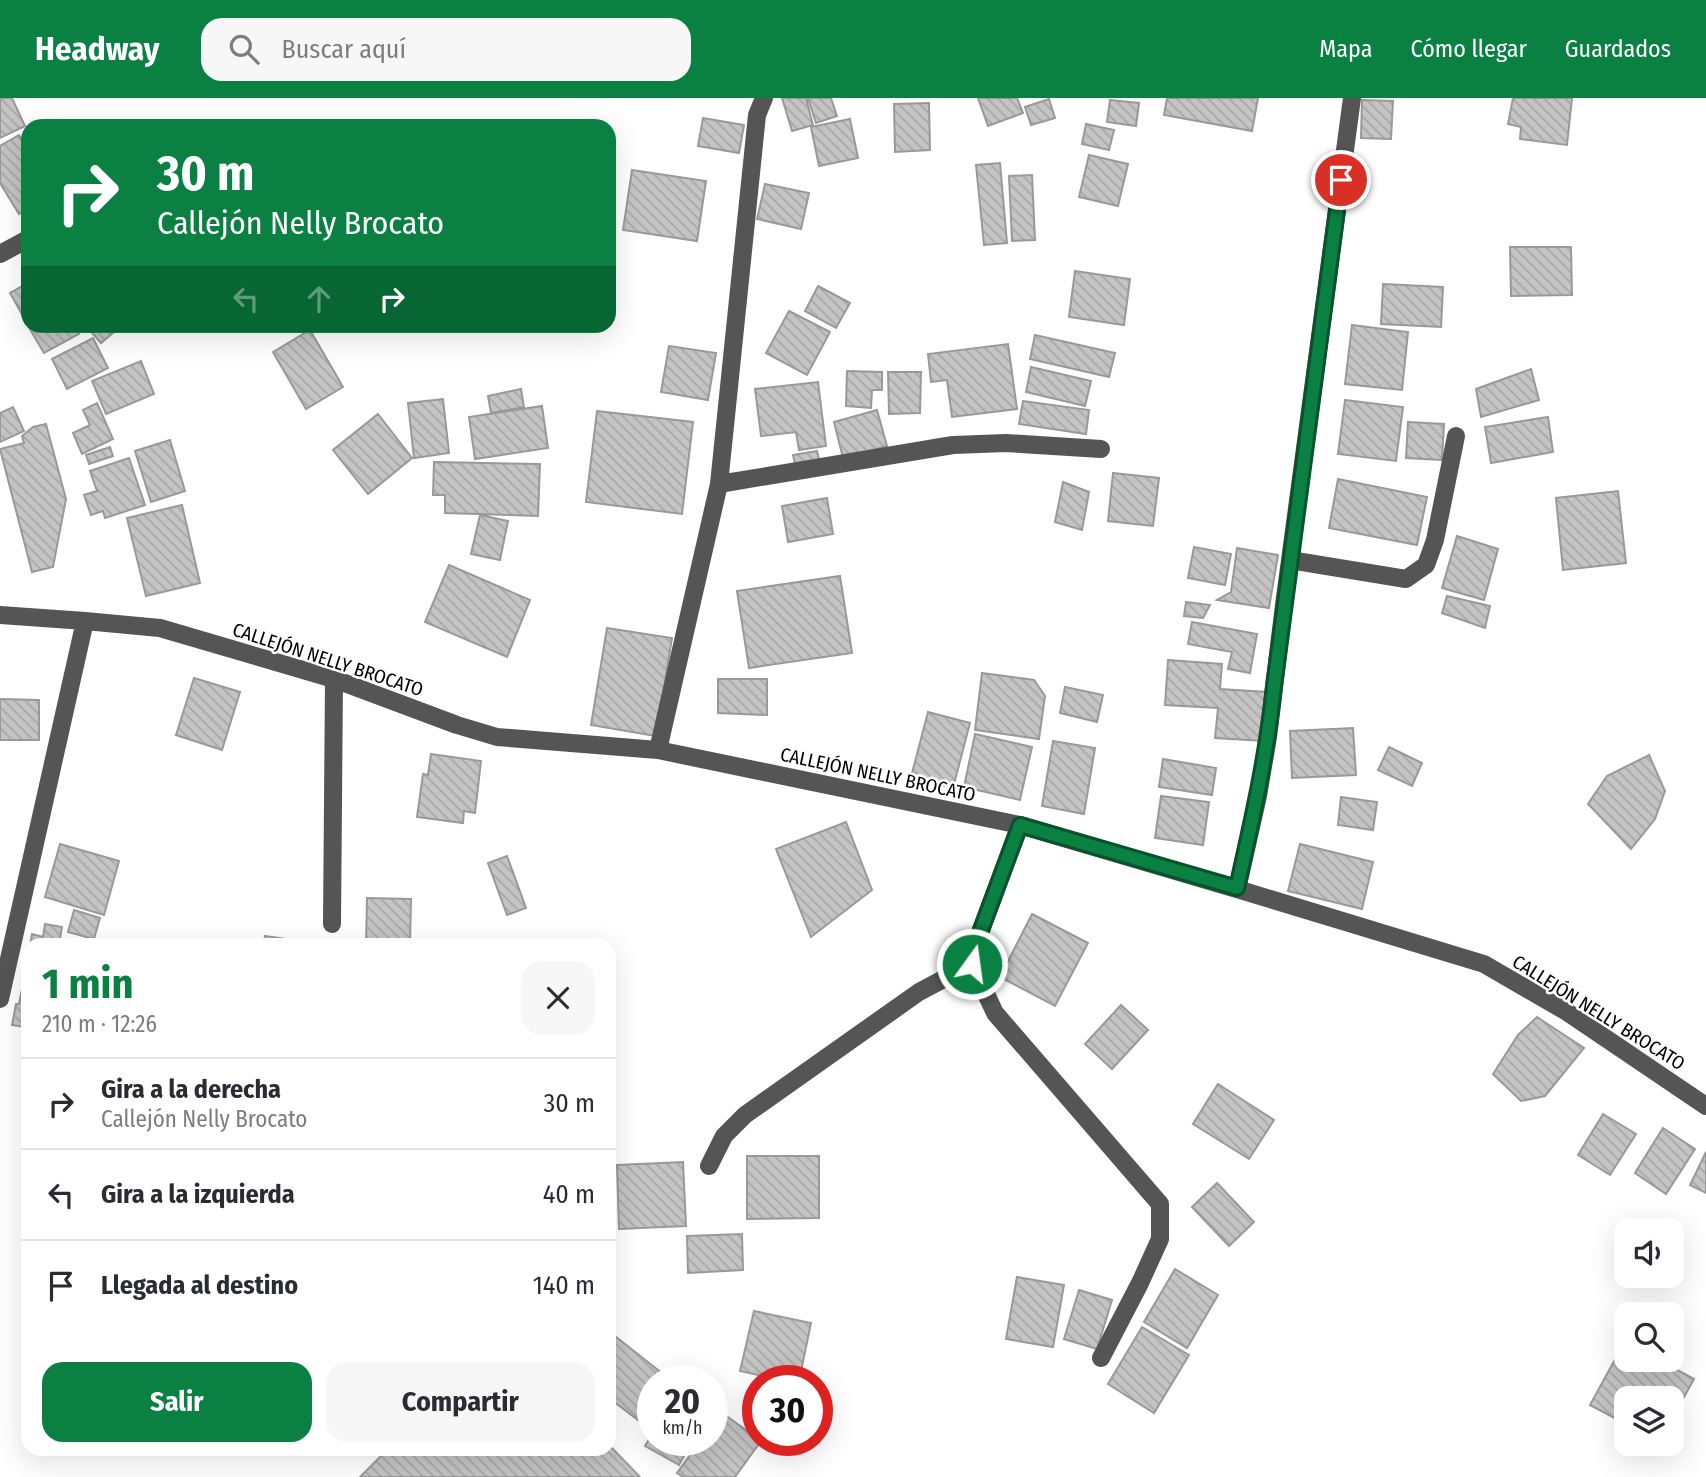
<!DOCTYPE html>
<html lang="es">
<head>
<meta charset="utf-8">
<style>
  :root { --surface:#fff; --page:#f7f7f7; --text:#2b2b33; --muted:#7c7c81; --line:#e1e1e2; --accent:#0b8043 }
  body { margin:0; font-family:"Fira Sans Condensed",sans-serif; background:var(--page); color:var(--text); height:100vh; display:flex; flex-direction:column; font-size:26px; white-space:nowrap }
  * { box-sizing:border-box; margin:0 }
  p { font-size:23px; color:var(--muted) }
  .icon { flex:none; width:38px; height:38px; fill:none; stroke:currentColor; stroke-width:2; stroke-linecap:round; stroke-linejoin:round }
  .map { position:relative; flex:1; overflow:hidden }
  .sheet { position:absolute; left:21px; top:840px; width:595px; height:518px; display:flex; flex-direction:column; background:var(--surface); border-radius:21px; box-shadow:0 7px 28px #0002 }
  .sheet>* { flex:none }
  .hud { position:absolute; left:21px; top:21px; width:595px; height:214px; border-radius:21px; box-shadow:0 7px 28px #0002; background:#0b8043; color:#fff; overflow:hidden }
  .tools { position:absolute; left:1614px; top:1120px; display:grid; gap:14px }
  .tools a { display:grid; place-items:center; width:70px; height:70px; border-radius:14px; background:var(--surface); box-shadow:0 7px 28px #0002; font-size:35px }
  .speed { position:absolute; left:637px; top:1267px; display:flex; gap:14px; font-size:35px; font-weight:700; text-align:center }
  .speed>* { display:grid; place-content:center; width:91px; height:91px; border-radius:50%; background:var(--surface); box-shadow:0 7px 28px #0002; line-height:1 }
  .speed small { font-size:18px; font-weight:400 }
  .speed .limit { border:10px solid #d22; background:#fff; color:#111 }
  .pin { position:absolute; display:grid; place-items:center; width:60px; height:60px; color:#fff; margin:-30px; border:4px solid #fff; border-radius:50%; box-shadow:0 2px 7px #0007 }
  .me { position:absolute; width:77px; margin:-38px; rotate:14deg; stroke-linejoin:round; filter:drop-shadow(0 0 5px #0008) }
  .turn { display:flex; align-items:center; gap:24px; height:147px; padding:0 21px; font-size:32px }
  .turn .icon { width:91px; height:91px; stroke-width:2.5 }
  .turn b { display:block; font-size:49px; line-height:60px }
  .lanes { display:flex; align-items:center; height:66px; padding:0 21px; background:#0003; justify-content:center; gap:35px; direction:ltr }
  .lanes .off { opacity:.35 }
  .round { display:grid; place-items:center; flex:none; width:74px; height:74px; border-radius:21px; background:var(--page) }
  .overview { display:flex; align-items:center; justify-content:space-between; height:119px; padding:0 21px }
  h1 { font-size:42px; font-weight:700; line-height:52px; color:var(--accent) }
  .action { display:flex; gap:14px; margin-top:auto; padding:14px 21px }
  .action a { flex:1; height:80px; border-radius:21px; background:var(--accent); color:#fff; font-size:28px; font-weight:700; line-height:80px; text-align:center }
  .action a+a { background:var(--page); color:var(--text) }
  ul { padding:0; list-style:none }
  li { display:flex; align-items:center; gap:21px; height:91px; padding:0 21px; border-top:2px solid var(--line) }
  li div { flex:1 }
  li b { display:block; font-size:26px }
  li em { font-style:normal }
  header { display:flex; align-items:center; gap:42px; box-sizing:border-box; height:98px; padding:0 35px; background:var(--accent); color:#fff }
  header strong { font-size:33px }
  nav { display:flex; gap:38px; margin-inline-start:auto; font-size:24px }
  .search { width:490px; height:63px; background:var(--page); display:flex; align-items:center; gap:18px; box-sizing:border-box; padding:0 24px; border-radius:21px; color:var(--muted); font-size:26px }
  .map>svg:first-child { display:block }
  .building { fill:url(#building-back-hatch); stroke:#999; stroke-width:2 }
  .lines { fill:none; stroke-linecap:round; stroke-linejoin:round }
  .minor { stroke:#555; stroke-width:18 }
  .route-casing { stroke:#07532c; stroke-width:18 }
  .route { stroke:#0b8043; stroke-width:12 }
  .labels { text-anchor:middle; stroke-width:5; stroke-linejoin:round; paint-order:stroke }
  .street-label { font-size:19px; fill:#000; stroke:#fff }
</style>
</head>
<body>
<header>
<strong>Headway</strong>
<div class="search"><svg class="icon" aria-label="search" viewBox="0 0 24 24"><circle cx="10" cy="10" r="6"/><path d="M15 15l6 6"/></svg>Buscar aquí</div>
<nav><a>Mapa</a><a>Cómo llegar</a><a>Guardados</a></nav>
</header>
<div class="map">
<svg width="1706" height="1379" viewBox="0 0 1706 1379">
  <defs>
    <pattern id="building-back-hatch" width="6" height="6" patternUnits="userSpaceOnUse" patternTransform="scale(1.75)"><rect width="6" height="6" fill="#c4c4c4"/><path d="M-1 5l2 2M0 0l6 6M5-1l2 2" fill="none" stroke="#a7a7a7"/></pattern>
  </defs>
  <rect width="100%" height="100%" fill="#fff"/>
  <path class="building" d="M0,0H12L25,28L0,40Z
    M782,0H806L813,27L792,33Z
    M808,0H831L837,18L816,25Z
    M978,0H1017L1023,15L988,28Z
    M1167,0H1258L1252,33L1164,17Z
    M1513,0H1572L1567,47L1520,41L1521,29L1508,26Z
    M1049,1L1055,20L1031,27L1025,9Z
    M1110,2L1139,5L1136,28L1107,24Z
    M1362,2L1393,3L1391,41L1361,40Z
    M929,5L930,52L895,54L894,6Z
    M703,20L744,27L739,55L698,48Z
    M850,21L858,60L819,68L811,29Z
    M1086,26L1114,32L1109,52L1082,46Z
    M19,37L28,52V110L19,116L0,85V48Z
    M1089,57L1128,66L1118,108L1079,99Z
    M1000,65L1007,145L984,147L976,67Z
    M632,72L706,83L697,143L623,132Z
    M1032,77L1035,142L1012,143L1009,78Z
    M765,86L809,95L801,131L757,121Z
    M1510,149H1571L1572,197L1511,198Z
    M1075,173L1130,181L1124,227L1069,219Z
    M28,185V227L10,195Z
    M1383,186L1443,189L1441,229L1381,226Z
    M818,188L850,205L836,230L805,213Z
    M789,213L830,234L807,277L766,255Z
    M1352,227L1408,234L1402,292L1345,286Z
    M28,228H74L79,236L44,255Z
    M86,228H121L101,245Z
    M310,232L343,289L306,311L273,254Z
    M1035,237L1115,255L1109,279L1030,261Z
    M93,240L108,270L67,291L52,261Z
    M1008,246L1017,311L952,319L947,282L931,284L928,256Z
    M669,248L716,255L708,302L661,294Z
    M141,263L154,296L106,316L92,283Z
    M1031,269L1091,283L1085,308L1026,294Z
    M1531,271L1539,302L1481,319L1476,291Z
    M847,273L882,274V292H872L871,310L846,308Z
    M888,274H921L920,315L889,316Z
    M818,284L826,348L799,352L796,334L761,338L755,291Z
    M521,291L524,309L491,315L488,298Z
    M443,301L449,355L414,360L408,305Z
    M1345,302L1403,309L1396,363L1338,356Z
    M1023,303L1089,312L1086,336L1019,326Z
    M97,305L113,341L82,356L73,335L90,327L83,312Z
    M542,308L548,350L475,361L469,319Z
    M13,309L24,333L0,344V315Z
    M877,312L887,348L843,360L834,324Z
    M597,313L693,324L682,416L586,404Z
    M378,316L412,360L368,396L333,352Z
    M1548,319L1553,354L1491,365L1485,329Z
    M1408,324L1444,326L1442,362L1406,360Z
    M46,326L66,401L53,469L32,474L0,351L24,345L22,338L33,329Z
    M170,342L185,393L151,404L135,353Z
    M110,349L113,358L89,366L86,357Z
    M817,353L820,365L796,370L793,357Z
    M129,360L145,407L105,420L103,413L91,417L84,397L97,393L90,373Z
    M434,364L540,366L538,418L445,415V397H433Z
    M1113,375L1159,380L1153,428L1108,423Z
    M1338,381L1427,399L1417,447L1329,430Z
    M1063,384L1089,394L1082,432L1055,424Z
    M1618,393L1626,465L1563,472L1556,400Z
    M827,400L833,436L788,444L782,408Z
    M182,407L200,485L146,498L127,420Z
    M480,417L508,423L500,462L471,456Z
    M1457,438L1498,451L1484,502L1442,490Z
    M1194,449L1231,456L1225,487L1188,480Z
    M1237,450L1278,457L1269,510L1217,502L1231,494Z
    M449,467L530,502L507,559L425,524Z
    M840,478L852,555L749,570L737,493Z
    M1447,498L1490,508L1485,530L1442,515Z
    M1186,504L1210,507L1203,520L1184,518Z
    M1192,524L1257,536L1250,575L1228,571L1232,554L1188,546Z
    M607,530L672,540L656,638L591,627Z
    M1168,562L1222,566L1220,591L1267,594L1264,643L1215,640L1218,610L1165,607Z
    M982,575L1034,582L1045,598L1039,641L975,632Z
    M194,580L240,594L222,652L176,637Z
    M718,581H767V617L718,615Z
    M1065,589L1103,597L1097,624L1060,615Z
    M0,601L39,602V642H0Z
    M928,614L970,625L953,690L911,679Z
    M1353,630L1356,677L1292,680L1290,633Z
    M975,636L1032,649L1020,702L964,689Z
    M1053,643L1095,650L1084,716L1042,708Z
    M1389,649L1422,665L1412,688L1378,672Z
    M431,656L481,663L475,715L464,713L463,725L417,719L423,676L428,677Z
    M1649,657L1665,693L1655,721L1631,751L1588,706L1607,678Z
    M1163,661L1216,670L1212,697L1159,689Z
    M1161,698L1209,704L1203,747L1155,740Z
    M1341,699L1377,704L1373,732L1338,727Z
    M846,724L872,792L811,839L776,751Z
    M60,746L119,763L104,817L45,799Z
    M1300,746L1373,764L1362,811L1288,793Z
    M507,758L526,810L507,817L488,765Z
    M367,800L411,801L410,847H366Z
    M74,812L100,820L94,841L68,834Z
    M1032,816L1088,845L1055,908L1000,879Z
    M45,826L62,829L60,841L85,845V847H30L32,836L43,839Z
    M265,838L287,841L286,847H254L255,842L264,843Z
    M22,891L28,892V911L25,929L12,927L16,906H19Z
    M1121,907L1148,932L1112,971L1085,946Z
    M1537,919L1584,950L1545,998L1521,1003L1493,976L1518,937Z
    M1218,986L1274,1022L1249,1061L1193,1026Z
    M1603,1016L1636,1036L1610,1077L1578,1057Z
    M1663,1030L1695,1051L1666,1096L1635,1075Z
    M1706,1054V1095L1690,1087Z
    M747,1058H819V1120L747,1121Z
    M683,1064L686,1128L619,1131L617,1067Z
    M1217,1085L1254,1124L1229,1148L1192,1109Z
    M742,1136L743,1172L688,1175L687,1138Z
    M1175,1171L1218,1197L1187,1250L1144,1224Z
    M1017,1179L1064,1187L1053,1249L1006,1241Z
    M1079,1192L1112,1202L1097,1251L1064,1241Z
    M754,1213L811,1225L799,1283H785L740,1273Z
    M1142,1229L1189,1257L1154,1315L1108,1286Z
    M611,1235L672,1283H653V1311L642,1325L609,1300V1237Z
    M1625,1243L1626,1262H1659L1694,1281L1671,1323V1300H1626V1326L1590,1307Z
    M721,1314L761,1343L735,1379H683L677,1375L701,1342H712V1327Z
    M653,1335V1342H693L679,1367L645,1348Z
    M609,1347L640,1379H360L388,1351H609Z"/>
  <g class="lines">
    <path class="minor" d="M0,156L28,141
      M719,386L953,347L1006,345L1101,351
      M1290,462L1406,481L1426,467L1435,442L1456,338
      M0,517L85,523L160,530L334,581L457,627L497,639L658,652L1020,727L1237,791L1484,866L1567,914L1706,1008
      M658,652L719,386L757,17L764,0
      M1020,727L981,832L972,866L995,915L1160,1106V1141L1140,1185L1101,1260
      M1237,791L1258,698L1268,639L1284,507L1352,0
      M332,826L334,581
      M0,901L85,523
      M709,1068L724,1038L745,1017L919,894L972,866"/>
  </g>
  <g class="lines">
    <g class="route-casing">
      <path id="route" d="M972,866L981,832L1020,727L1237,790C1252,723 1267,657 1274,588L1341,82"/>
    </g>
    <use href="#route" class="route"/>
  </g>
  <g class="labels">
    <g class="street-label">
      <text transform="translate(328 561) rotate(18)" y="7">CALLEJÓN NELLY BROCATO</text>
      <text transform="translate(878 676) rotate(12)" y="7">CALLEJÓN NELLY BROCATO</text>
      <text transform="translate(1599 914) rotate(32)" y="7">CALLEJÓN NELLY BROCATO</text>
    </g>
  </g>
</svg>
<div class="tools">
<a><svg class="icon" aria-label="sound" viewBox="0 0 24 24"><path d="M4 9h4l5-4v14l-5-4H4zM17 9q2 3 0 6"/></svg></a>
<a><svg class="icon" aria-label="search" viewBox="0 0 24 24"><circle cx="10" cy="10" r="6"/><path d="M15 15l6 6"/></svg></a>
<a><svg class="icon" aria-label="layers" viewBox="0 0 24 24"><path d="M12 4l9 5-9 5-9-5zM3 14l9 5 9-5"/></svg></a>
</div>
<div class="speed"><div>20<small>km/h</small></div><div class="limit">30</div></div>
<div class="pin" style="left:1341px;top:82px;background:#d93025"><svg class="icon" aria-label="arrive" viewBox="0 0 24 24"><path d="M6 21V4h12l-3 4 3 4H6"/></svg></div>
<svg class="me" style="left:972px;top:866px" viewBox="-20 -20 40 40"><circle r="17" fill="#0b8043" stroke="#fff" stroke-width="3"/><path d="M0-11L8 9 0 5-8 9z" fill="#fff"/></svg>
<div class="hud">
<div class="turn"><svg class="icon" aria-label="right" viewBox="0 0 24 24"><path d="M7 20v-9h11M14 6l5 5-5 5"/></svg><div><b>30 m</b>Callejón Nelly Brocato</div></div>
<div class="lanes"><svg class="icon off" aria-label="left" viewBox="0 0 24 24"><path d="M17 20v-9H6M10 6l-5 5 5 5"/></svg><svg class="icon off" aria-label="ahead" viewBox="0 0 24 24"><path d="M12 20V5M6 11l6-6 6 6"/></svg><svg class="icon" aria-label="right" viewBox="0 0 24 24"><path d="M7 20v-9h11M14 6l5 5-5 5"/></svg></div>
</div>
<section class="sheet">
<div class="overview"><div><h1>1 min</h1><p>210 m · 12:26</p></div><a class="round"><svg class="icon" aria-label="close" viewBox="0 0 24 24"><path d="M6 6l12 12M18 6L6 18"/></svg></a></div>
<ul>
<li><svg class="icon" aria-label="right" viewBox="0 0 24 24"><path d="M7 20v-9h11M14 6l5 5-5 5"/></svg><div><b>Gira a la derecha</b><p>Callejón Nelly Brocato</p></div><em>30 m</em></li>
<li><svg class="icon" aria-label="left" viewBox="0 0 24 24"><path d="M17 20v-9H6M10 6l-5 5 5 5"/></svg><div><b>Gira a la izquierda</b></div><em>40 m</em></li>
<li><svg class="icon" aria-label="arrive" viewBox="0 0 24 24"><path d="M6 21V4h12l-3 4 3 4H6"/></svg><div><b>Llegada al destino</b></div><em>140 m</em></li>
</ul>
<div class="action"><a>Salir</a><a>Compartir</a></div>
</section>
</div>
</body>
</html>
